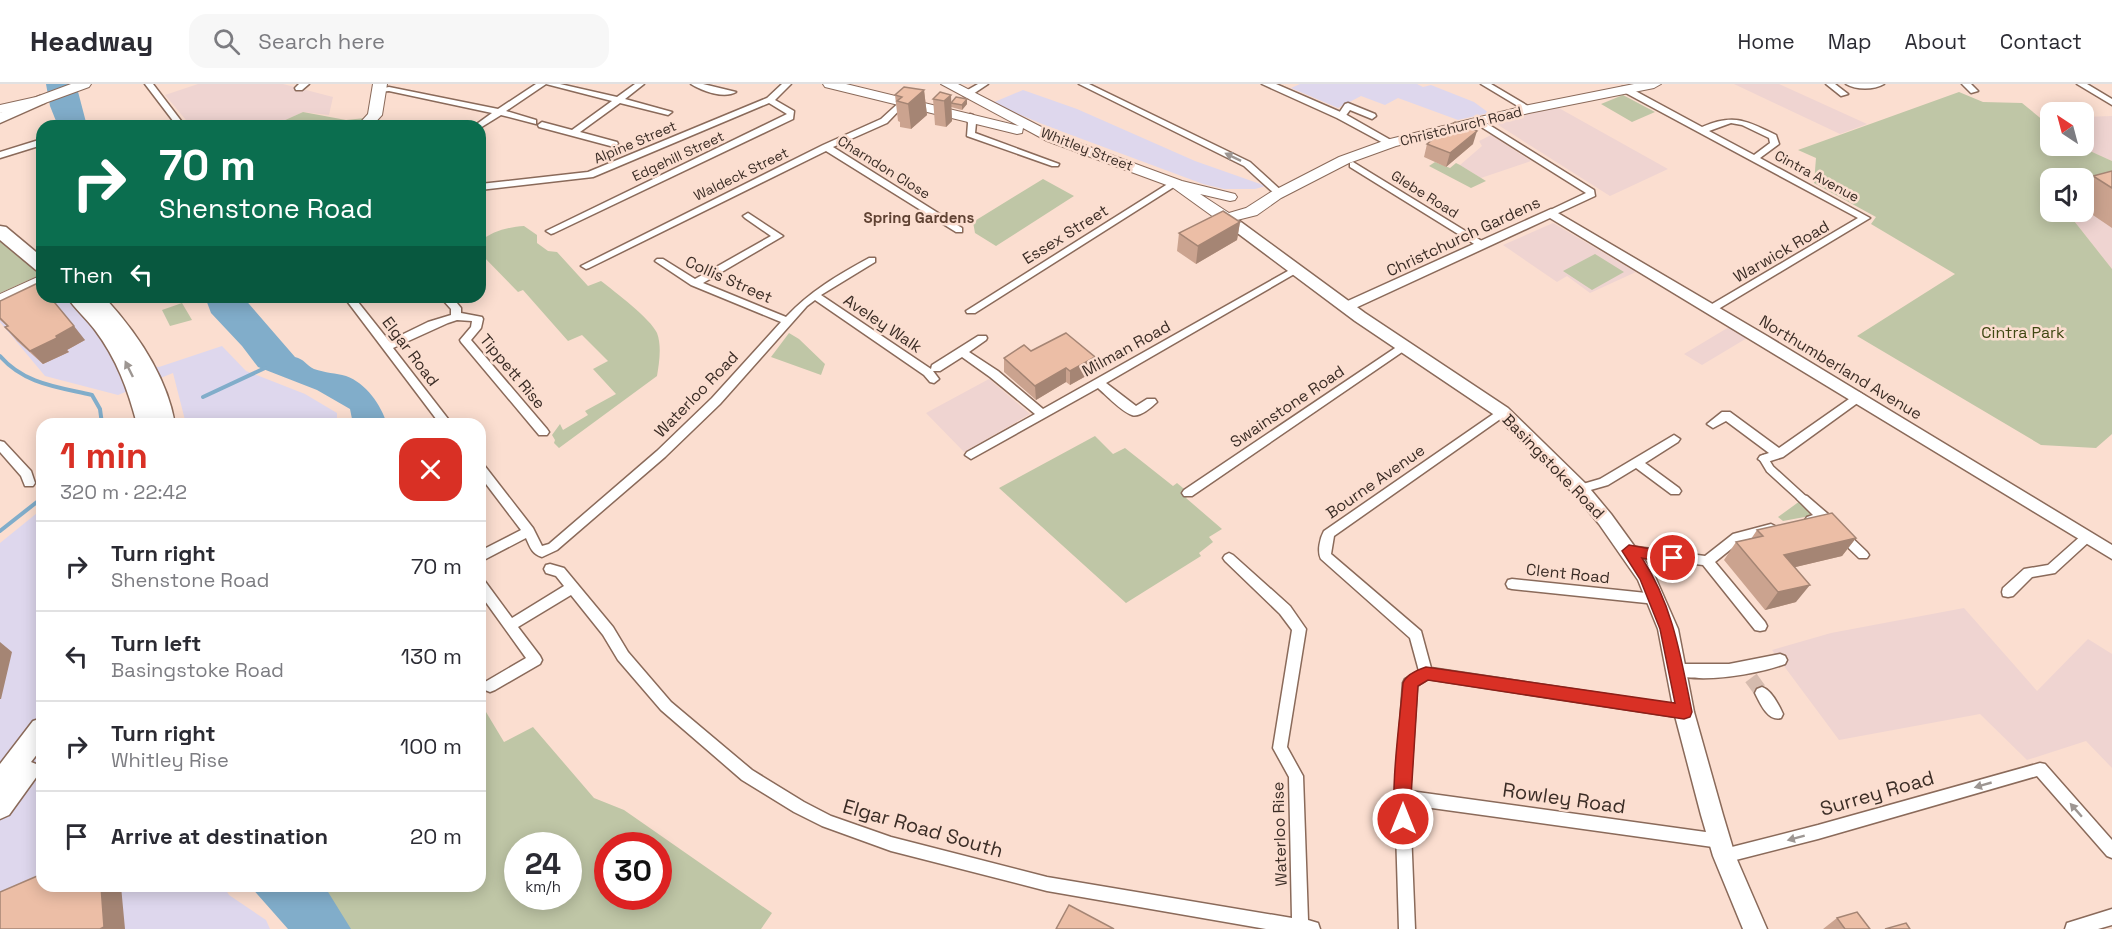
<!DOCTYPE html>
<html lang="en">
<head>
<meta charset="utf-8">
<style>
  :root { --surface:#fff; --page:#f7f7f7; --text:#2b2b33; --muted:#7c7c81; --line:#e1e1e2; --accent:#d93025 }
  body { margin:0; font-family:"Space Grotesk",sans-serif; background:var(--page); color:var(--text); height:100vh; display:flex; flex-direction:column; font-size:22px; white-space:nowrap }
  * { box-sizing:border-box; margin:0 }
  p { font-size:20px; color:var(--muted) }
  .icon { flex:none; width:33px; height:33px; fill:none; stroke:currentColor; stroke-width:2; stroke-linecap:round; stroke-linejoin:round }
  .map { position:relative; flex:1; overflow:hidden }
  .sheet { position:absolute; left:36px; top:334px; width:450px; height:474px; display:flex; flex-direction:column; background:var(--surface); border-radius:18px; box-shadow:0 3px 15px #0003 }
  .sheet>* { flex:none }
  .hud { position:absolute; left:36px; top:36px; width:450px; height:183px; border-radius:18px; box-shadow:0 3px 15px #0003; background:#0b6e4f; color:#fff; overflow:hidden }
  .needle { width:39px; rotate:324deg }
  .buttons { position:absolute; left:2040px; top:18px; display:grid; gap:12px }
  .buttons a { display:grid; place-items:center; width:54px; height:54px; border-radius:12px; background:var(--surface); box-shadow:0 3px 15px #0003; font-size:30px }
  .speed { position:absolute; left:504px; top:748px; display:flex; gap:12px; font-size:30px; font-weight:700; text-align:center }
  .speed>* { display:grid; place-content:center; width:78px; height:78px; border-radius:50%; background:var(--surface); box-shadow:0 3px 15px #0003; line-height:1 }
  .speed small { font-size:15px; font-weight:400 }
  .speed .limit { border:9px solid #d22; background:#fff; color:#111 }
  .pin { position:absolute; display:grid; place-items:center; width:51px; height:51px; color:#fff; margin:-26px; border:3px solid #fff; border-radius:50%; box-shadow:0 2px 6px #0007 }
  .me { position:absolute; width:66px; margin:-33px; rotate:0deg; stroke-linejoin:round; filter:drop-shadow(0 0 4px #0008) }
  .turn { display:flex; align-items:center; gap:21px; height:126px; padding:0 24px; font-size:27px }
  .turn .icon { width:78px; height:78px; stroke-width:2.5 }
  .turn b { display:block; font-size:42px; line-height:51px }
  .then { display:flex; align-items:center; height:57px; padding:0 24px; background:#0003; gap:12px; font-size:22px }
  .round { display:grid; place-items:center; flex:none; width:63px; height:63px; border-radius:18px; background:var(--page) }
  .head { display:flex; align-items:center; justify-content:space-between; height:102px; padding:0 24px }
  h1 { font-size:36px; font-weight:700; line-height:45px; color:var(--accent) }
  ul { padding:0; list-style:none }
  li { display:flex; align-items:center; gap:18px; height:90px; padding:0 24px; border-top:2px solid var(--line) }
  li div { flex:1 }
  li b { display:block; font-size:22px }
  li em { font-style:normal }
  header { display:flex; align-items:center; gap:36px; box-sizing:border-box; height:84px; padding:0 30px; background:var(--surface); border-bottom:2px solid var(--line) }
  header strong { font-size:28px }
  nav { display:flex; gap:33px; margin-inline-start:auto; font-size:21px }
  .search { width:420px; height:54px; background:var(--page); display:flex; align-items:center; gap:15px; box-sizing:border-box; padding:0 21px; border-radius:18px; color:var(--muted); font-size:22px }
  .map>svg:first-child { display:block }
  .commercial { fill:#ded7ed }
  .education { fill:#efd4d1 }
  .green { fill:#bfc6a6; fill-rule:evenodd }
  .water { fill:#81adca }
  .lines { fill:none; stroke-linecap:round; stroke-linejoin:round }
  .stream { stroke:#81adca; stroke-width:4 }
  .minor-tunnel { stroke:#d5bbae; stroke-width:14; stroke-dasharray:14 7; stroke-linecap:butt }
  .pedestrian-casing { stroke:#8a6a5a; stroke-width:11 }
  .minor-casing { stroke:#8a6a5a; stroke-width:3 }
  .tertiary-casing { stroke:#8a6a5a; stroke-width:3 }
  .secondary-casing { stroke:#8a6a5a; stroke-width:3 }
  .primary-casing { stroke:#8a6a5a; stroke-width:2 }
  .trunk-casing { stroke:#8a6a5a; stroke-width:3 }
  .pedestrian { stroke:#fff; stroke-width:8 }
  .minor { fill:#fff; fill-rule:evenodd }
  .tertiary { fill:#fff; fill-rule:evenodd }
  .secondary { fill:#fff; fill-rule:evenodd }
  .primary { fill:#fff; fill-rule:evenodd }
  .trunk { fill:#fff; fill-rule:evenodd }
  .wall { fill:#cba38f }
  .shaded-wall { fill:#a58574 }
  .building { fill:#ecbea6; stroke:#a58574; stroke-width:1.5 }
  .oneway { fill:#9d9692 }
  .route { fill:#d93025; stroke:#8d1f18; stroke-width:1.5 }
  .labels { text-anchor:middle; stroke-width:5; stroke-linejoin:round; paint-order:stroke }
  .far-street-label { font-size:14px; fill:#3b2d26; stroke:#fbded0 }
  .far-neighbourhood-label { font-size:15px; font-weight:bold; fill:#5f4233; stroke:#fbded0 }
  .street-label { font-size:16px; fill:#3b2d26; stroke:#fbded0 }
  .park-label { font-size:16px; fill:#404813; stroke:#fbded0 }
  .near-street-label { font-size:20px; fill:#3b2d26; stroke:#fbded0 }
</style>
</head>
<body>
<header>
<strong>Headway</strong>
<div class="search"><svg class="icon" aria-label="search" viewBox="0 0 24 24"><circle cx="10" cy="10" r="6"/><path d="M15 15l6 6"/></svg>Search here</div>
<nav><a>Home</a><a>Map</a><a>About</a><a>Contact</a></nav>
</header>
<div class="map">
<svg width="2112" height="845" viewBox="0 0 2112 845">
  <rect width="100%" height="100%" fill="#fbded0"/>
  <path class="commercial" d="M1300,0H1417L1423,3L1431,1L1474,18L1489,29L1458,36L1398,14L1385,21L1361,12L1338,24L1291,4Z
    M1023,6L1077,25L1195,77L1266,102L1255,105H1224L1203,100L1047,42L992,19Z
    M42,203V213H66L100,248L118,276L159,283L222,262L246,287L305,310L337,329V340H186L173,289L118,311L45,292L0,238V223Z
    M42,425V802L224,803L229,811L266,836L270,845H0V459Z"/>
  <path class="education" d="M198,0H283L333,13L329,31L303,28L272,42H191L165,11Z
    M1734,0H1779L1867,40L1840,50Z
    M1557,23L1668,85L1610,112L1495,39Z
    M2112,32V77L2079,62H2084V33Z
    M1491,51L1531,77L1481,94L1460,81L1482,62L1479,57Z
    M2112,94V185L2067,128H2084V105Z
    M1553,139L1636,188L1590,209L1567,192L1557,198L1503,161Z
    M1729,243L1747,254L1702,281L1684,270Z
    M989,295L1030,330L964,368L926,329Z
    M1964,524L2037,607L2088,555L2112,570V684L2086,657L2027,676L1980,630L1839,656L1772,566L1831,549Z"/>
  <path class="green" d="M1959,8L1983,18L2022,19L2050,42V62H2079L2112,77V94L2084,105V94H2050V128H2067L2112,185V350L2096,364L2041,361L1857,252L1955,190L1871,140L1876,133L1814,99L1816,74L1798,66Z
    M1623,11L1655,28L1632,38L1601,20Z
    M303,28L346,36L365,34L355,42H272Z
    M1435,78L1450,84L1456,79L1460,81L1486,97L1471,104L1429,82Z
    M1043,95L1074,112L996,162L975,149L973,138Z
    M524,142L537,151V159L548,167L557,168L588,202L601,197C614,207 651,235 657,249C662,262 659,280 657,292L559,364L554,359L555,356L552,351L560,340L563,346L588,331L585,327L616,310L593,285L608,277L582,251L568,257L523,206L518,208L480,169V158C491,147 509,143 524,142Z
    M0,155L42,189V190L0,209Z
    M1595,170L1624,188L1592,206L1563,187Z
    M182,219L192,236L170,242L162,226Z
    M789,249L799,255L825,280L821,291L771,273Z
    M1095,352L1113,370L1125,364L1173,402L1177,399L1190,410L1186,414L1222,445L1209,453L1213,458L1199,469L1201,472L1126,519L999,404Z
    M1800,417L1811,429L1810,432L1783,437L1778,433Z
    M480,618L504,658L533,643L594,714L624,726L772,829L761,845H344L320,803L480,802ZM518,762H568V813H518ZM608,762H658V813H608Z"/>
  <path class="water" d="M46,0H76L87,42H58L50,22Z
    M205,213H243L295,273C304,275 306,281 314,285C325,289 336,289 346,292C366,299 381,321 387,340H353L350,325L317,306L258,283L242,262L211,229Z
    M251,803H325L351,845H288Z"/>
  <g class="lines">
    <path class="stream" d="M0,272C24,300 58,303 92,311L100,325L102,340
      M203,313L265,284
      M0,447L42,414"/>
    <path class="minor-tunnel" d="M1751,594L1762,609"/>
    <g class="pedestrian-casing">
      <path id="pedestrian" d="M1764,375L1770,385L1803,415"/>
    </g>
    <g class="minor-casing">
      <path id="minor" d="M145,0H153L185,42H177Z
        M299,0H309L302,6H296L295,4Z
        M536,0H560L617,13L635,0H644L625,15L672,28L668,31L620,19L580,48L617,58L618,60L614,63L539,43L538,41L542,38L572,46L612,17L546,0L506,27L536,36V40L501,31L480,44V42H474L492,29L389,7L378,8L374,6L389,3L498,25Z
        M691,0H703L736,8C724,15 702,7 691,0Z
        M782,0H791L775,16L794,27L793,35L554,149L551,150L546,147L787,30L769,19L593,93L480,106V100L588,88L767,14Z
        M978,0H988L970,12H964V8Z
        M1079,0H1089L1250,78L1284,109L1282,111H1276L1244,82Z
        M1481,0H1491L1533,25L1526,27Z
        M1826,0H1835L1848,10L1841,12Z
        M1846,0H1884C1874,6 1856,6 1846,0Z
        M1962,0H1971L1978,7L1971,9Z
        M2077,0H2087L2112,15V21Z
        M1622,3H1628L1702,43C1734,29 1747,37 1776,51L1779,60L1760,74L1870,134L1715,227H1707V223L1858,134L1622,7ZM1731,39L1742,41L1769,54L1770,59L1754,71L1709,47Z
        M904,14L908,17L887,39L833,63L962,144V148H956L826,67L589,184L586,185L581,182L823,61L881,35Z
        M1348,19L1375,30L1376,32L1372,35L1350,26L1344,34H1338L1337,32L1345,20Z
        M970,30L973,31L976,39L975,49L1059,80L1058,82H1052L967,52L968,39L966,33Z
        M1478,34L1594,106L1595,112L1554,131H1548V127L1586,109L1475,39V35Z
        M42,55V61L0,74V68Z
        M1353,78L1485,159L1487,161L1482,164L1479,163L1350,83V79Z
        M1174,96L1177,97V101L975,229H967L966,227Z
        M748,129L783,152L703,199L786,233C810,207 838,191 869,174H875V178L821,211L931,285L932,281L978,252H986L987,254L986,256L969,268L998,287L1043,325L1295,183L1298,182L1303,185L1106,299L1136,322L1147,315H1155L1157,318C1152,323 1139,334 1132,331C1122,328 1106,311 1098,304L971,375L965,371L967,368L1035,330L990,293L962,273L940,287H933L939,295L934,299L930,298L924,291L815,216L807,222L720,320L665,373L557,466L542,473C532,470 530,463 526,454L480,478V467L521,446L480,392V380L484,381L533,444L542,462L549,460L657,367L712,314L781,238L691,201L655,177L657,175H663L695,195L771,152L745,134L743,132Z
        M344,213H354L389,257L428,238L451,231V225L442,215L432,216L427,213H452L461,224V229L482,233L483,235L481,244L471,256L547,345L549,348L547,351H539L461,258L460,256L471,243L472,237L457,236L448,239L393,264L452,340H440Z
        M1404,258L1408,260L1409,262L1408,264L1192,412H1184L1182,409L1184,406Z
        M1859,308L1865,312L1863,315L1783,373L1764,379L1758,375L1760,372L1769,369L1726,337L1713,344L1707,340L1722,328H1730L1779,364Z
        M1502,324L1508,328L1506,331L1334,452L1331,470L1421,547L1431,584L1684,622L1689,624L1691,628L1689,632L1684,634L1428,595L1417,602L1410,707L1720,750L1725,752L1728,757L1725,762L1720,764L1410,721L1415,845H1399L1395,713L1403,599L1405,595L1419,587L1410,554L1321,475C1317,468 1320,454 1324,447Z
        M1674,351L1680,355L1678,358L1645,379L1679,404L1681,407L1679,410H1671L1636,384L1608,401L1580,409L1576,408L1574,405L1576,402L1600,395Z
        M0,357L4,358L31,387L35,399L33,402H25L21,392L0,368Z
        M1803,411L1807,412L1828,430L1830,433L1828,436L1811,441L1807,439L1805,436L1807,433L1813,431L1797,415Z
        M1771,440L1775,442L1777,445L1775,448L1741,457L1715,478L1765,538L1767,542L1765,546L1760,547L1755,546L1703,481L1629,472L1625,470L1623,467L1625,464L1629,462L1705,472L1733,450Z
        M1840,444L1844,446L1867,468L1869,471L1867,474H1859L1836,452L1834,449L1836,446Z
        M2087,448L2091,450L2093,453L2091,456L2055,489L2032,493L2013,512L2008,513L2003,512L2002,508L2003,504L2024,485L2048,481L2083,450Z
        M1229,469L1233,471L1290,522L1306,545L1287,663L1303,692L1308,836L1318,839L1320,845H1266L1047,807L891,767L822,742L794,728L742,696L661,626L618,576L603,551L571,511L518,543L540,572L542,576L540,580L495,606L490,608L485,606L483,602L485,598L526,574L480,510V495L484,496L512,534L564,502L556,492L546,489L544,485L546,481L550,480L564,484L613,543L628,568L671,618L752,686L804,718L831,732L891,753L1047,793L1292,834L1289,693L1273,664L1292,546L1280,530L1225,477L1223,474L1225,471Z
        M1512,495L1656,510L1661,511L1662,515L1661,519L1656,520L1512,505L1508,504L1506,500L1508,496Z
        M1780,570L1785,572L1787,576L1785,580C1757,590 1701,600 1673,590L1671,586L1673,582L1678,580H1729Z
        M1762,603C1771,606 1779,621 1783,630L1781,634C1768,638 1760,619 1755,609L1757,605Z
        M2040,679L2045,680L2112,756V774L2107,772L2037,692L1818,755L1724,779L1719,777L1716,772L1719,767L1724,765L1818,741Z
        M2112,825V841L2098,845H2065L2067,839Z"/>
    </g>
    <g class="tertiary-casing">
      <path id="tertiary" d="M1262,0H1276L1345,30L1396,59L1395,61H1387L1337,34Z
        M1551,125L1767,252L2112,461V475L1550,134L1351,226L1346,227L1340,223L1341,220Z"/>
    </g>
    <g class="secondary-casing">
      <path id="secondary" d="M1225,129L1230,130L1365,229L1508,324L1586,400L1611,430L1653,488L1678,545L1694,628L1723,731L1735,771L1767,845H1743L1713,772L1701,731L1674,628L1658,545L1638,496L1599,440L1574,410L1496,332L1355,237L1220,136L1218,133Z"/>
    </g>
    <g class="primary-casing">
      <path id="primary" d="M71,0H91L89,3L45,19L0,29V21L36,13Z
        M373,0H387L382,31L372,42H357L368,30Z
        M823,0H846L1019,42L941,0H958L1057,51L1182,97L1235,110L1237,113L1235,116L1230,117L1200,110L1229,129L1246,124L1271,108L1339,73L1386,56L1529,21L1634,0H1661L1654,4L1529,29L1396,62L1349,79L1281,114L1257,131L1229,138L1215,134L1172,103L1047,57L1023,44L1022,49L1017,50L825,3Z
        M42,191V202L0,221V210Z"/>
    </g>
    <g class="trunk-casing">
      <path id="trunk" d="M40,12L45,13L47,16L45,19L0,39V29Z
        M0,142L6,143L42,173V187L36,186L0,156Z
        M67,213H86L90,217L96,213L105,214C137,249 167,293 175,340H137C128,306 117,275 95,246C86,234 75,225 67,213Z
        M42,634V664L31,678L36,680L40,688L9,731L0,735V680L33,637Z"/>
    </g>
    <use href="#pedestrian" class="pedestrian"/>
    <use href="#minor" class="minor"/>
    <use href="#tertiary" class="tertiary"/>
    <use href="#secondary" class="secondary"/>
    <use href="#primary" class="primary"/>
    <use href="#trunk" class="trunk"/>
  </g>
  <path class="wall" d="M924,6L927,31L911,45L900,43V38L898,37L895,11Z
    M933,15L951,19L967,15V20L962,26L951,23L952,37L946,43L935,41Z
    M1427,60H1473L1446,83L1424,73Z
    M2112,87V144L2084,125V104L2093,92Z
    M1240,138L1237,156L1196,180L1177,167L1179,149Z
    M0,217L85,256L67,266L69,268L43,280L17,257L5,243L7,242L0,236Z
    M1004,274L1095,287L1070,301L1066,298L1036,316L1004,288Z
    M1757,446L1856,454L1842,472L1795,483L1796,518L1765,526L1724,476L1736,458L1751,455Z
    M1837,834L1870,845H1823Z"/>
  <path class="shaded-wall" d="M924,6L927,31L911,45L908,20Z
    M951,11L952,37L946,43L944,17Z
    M967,15V20L962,26V21Z
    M1477,47L1473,60L1446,83L1450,69Z
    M1240,138L1237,156L1196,180L1198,162Z
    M74,242L85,256L67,266L69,268L43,280L30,267Z
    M1095,273V287L1070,301V287Z
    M1066,284V298L1036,316L1035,302Z
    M1856,454L1842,472L1771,489L1784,471Z
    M1810,501L1796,518L1765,526L1778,508Z
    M0,558L12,568L1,615H0Z
    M101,802H121L125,845H100Z"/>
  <path class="building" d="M904,3L924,6L908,20L897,17L902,13L895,11Z
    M940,8L951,11L944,17L933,15Z
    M956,13L967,15L962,21L951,19Z
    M1455,38L1477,47L1450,69L1427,60Z
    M2112,87V104L2093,92Z
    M1223,127L1240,138L1198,162L1179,149Z
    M38,199L42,203V213H50L74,242L56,252L57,254L30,267L5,243L8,242L0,234V217Z
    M1066,249L1095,273L1070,287L1066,284L1035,302L1004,274L1024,261L1031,267Z
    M1832,429L1856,454L1784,471L1810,501L1778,508L1736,458L1763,452L1757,446Z
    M42,790V802H101L104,843L100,845H0V808Z
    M1069,821L1114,845H1056Z
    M1857,828L1870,845H1845L1837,834Z
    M1906,839L1910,845H1885Z"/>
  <defs><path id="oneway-solid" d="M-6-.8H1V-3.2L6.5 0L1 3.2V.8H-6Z" transform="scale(1.5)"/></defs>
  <g class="oneway">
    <use href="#oneway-solid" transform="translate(1233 73) rotate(-154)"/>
    <use href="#oneway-solid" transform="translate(129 285) rotate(-116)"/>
    <use href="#oneway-solid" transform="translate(1983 701) rotate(164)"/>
    <use href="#oneway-solid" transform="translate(2076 726) rotate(-131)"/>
    <use href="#oneway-solid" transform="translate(1796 754) rotate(165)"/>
  </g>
  <path class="route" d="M1629,461L1673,469L1678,470L1680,474L1678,478L1673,480L1642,474C1673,521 1681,574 1692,628L1690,633L1684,635L1428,596L1418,602L1411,713L1412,735L1409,741L1403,743L1397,741C1388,720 1401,626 1403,599C1406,591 1417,586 1426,583L1675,619L1660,545L1640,495L1622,467Z"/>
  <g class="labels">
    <g class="far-street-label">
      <text transform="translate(1461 42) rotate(-14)" y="5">Christchurch Road</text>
      <text transform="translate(635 58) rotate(-23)" y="5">Alpine Street</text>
      <text transform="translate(1087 65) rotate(21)" y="5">Whitley Street</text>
      <text transform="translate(678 72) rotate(-25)" y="5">Edgehill Street</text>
      <text transform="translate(884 83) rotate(32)" y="5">Charndon Close</text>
      <text transform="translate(741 90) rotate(-26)" y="5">Waldeck Street</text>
      <text transform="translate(1817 92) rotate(28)" y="5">Cintra Avenue</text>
      <text transform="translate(1425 110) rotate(32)" y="5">Glebe Road</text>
    </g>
    <g class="far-neighbourhood-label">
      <text x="919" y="139">Spring Gardens</text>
    </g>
    <g class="street-label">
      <text transform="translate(1065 150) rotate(-32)" y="6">Essex Street</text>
      <text transform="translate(1463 152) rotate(-25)" y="6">Christchurch Gardens</text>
      <text transform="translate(1781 167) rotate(-30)" y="6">Warwick Road</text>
      <text transform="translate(729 195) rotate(24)" y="6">Collis Street</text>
      <text transform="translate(883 239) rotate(34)" y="6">Aveley Walk</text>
      <text transform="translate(1126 264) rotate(-29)" y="6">Milman Road</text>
      <text transform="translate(411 267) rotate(53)" y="6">Elgar Road</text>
      <text transform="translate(1841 283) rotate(31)" y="6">Northumberland Avenue</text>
      <text transform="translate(513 287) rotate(50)" y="6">Tippett Rise</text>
      <text transform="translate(696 310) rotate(-46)" y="6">Waterloo Road</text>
      <text transform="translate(1287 322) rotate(-34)" y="6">Swainstone Road</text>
      <text transform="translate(1554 382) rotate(46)" y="6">Basingstoke Road</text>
      <text transform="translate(1375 397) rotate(-35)" y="6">Bourne Avenue</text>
      <text transform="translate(1568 489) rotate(6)" y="6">Clent Road</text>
      <text transform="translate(1279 750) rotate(-92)" y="6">Waterloo Rise</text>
    </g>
    <g class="park-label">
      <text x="2023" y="254">Cintra Park</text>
    </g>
    <g class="near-street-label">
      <text transform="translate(1877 709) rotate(-16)" y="7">Surrey Road</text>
      <text transform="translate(1564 714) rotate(8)" y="7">Rowley Road</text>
      <text transform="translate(923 744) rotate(16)" y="7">Elgar Road South</text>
    </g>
  </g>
</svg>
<div class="buttons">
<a><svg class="needle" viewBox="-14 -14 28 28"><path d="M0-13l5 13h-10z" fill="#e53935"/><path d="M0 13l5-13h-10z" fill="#7c7c81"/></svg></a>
<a><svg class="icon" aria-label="sound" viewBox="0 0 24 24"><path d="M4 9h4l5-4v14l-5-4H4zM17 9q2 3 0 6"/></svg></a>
</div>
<div class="speed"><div>24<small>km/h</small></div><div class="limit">30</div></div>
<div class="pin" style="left:1673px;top:474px;background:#d93025"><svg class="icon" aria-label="arrive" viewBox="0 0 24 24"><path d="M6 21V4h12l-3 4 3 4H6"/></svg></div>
<svg class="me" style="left:1403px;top:735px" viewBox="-20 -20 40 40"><circle r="17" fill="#d93025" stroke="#fff" stroke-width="3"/><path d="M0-11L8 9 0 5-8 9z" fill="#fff"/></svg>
<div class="hud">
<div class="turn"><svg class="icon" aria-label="right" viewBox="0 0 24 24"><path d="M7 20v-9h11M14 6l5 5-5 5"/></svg><div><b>70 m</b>Shenstone Road</div></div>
<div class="then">Then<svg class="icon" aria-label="left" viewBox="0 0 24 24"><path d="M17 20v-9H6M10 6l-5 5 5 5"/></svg></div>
</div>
<section class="sheet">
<div class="head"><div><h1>1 min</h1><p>320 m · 22:42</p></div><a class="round" style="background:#d93025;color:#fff"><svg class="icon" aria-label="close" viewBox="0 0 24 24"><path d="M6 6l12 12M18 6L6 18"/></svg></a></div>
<ul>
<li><svg class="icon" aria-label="right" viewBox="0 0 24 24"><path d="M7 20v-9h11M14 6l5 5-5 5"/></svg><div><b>Turn right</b><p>Shenstone Road</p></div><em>70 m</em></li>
<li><svg class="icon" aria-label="left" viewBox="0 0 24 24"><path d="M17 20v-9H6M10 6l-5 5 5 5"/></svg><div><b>Turn left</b><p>Basingstoke Road</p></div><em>130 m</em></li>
<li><svg class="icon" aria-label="right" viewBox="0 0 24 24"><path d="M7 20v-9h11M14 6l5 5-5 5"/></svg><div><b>Turn right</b><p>Whitley Rise</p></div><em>100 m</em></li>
<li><svg class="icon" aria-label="arrive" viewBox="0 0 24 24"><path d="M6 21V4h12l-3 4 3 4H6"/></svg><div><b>Arrive at destination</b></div><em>20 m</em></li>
</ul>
</section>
</div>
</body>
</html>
